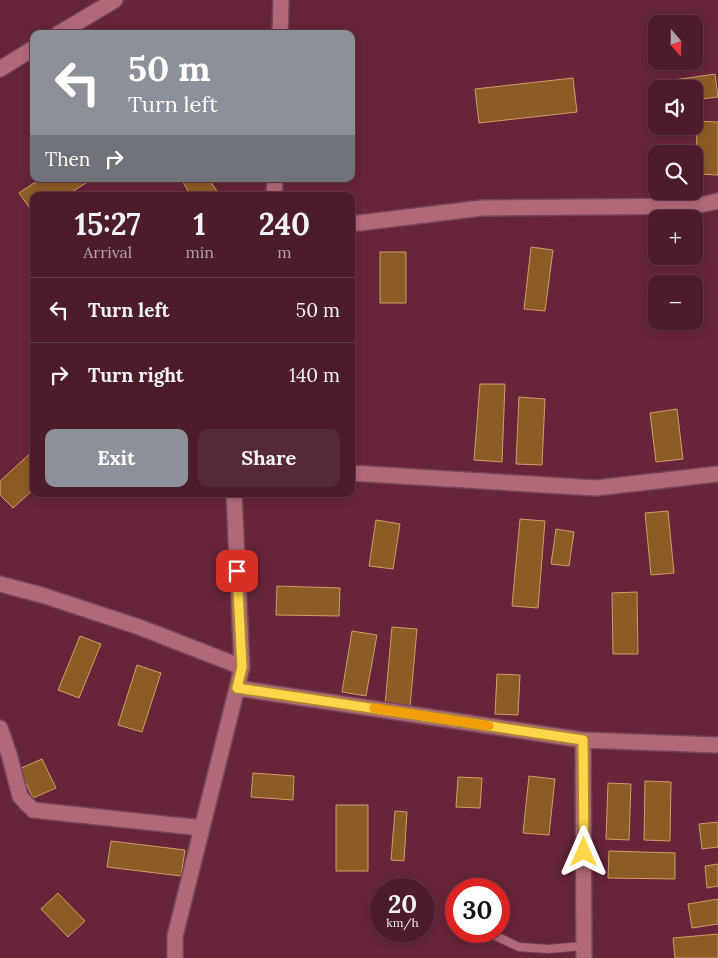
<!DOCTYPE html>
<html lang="en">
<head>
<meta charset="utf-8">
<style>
  :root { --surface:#4c1c2a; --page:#562936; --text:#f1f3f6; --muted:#b2a1a8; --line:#633a47; --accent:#8c9099 }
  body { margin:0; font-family:Lora,serif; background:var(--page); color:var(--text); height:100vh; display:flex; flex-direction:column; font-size:19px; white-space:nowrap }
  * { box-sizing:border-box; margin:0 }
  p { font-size:16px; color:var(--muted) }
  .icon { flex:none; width:28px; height:28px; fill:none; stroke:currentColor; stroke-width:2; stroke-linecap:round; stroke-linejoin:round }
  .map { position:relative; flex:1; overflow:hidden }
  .panel { position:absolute; left:30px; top:192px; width:325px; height:305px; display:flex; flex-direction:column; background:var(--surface); border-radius:10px; box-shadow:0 2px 8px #0003,0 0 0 1px var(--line) }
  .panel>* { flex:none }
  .banner { position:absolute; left:30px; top:30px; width:325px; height:152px; border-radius:10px; box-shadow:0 2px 8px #0003,0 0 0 1px var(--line); background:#8c9099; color:#fff; overflow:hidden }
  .needle { width:32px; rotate:160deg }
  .buttons { position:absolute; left:648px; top:15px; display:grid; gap:10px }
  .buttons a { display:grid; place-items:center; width:55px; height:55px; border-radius:10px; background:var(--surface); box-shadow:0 2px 8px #0003,0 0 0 1px var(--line); font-size:25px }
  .speed { position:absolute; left:370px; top:878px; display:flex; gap:10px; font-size:25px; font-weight:700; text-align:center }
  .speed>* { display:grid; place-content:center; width:65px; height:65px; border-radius:50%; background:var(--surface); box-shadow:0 2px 8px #0003,0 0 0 1px var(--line); line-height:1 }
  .speed small { font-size:12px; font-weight:400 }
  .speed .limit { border:8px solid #d22; background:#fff; color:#111 }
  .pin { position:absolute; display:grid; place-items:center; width:42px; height:42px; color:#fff; margin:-21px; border-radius:10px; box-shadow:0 2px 8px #0006 }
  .me { position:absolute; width:55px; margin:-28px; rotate:0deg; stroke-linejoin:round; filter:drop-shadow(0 0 4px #0008) }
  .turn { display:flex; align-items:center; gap:18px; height:105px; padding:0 15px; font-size:22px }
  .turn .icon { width:65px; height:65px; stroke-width:2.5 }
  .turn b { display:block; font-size:35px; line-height:42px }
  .then { display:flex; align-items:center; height:48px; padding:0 15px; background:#0003; gap:10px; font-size:19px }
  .eta { display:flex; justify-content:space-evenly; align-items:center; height:85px; text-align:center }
  .eta b { font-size:30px; font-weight:700; line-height:35px }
  .cta { display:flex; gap:10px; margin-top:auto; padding:10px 15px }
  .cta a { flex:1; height:58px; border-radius:10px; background:var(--accent); color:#fff; font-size:20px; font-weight:700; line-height:58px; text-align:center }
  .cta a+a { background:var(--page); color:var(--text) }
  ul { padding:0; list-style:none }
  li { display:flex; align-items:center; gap:15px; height:65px; padding:0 15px; border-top:1px solid var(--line) }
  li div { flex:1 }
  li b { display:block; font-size:19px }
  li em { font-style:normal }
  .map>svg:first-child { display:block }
  .building { fill:#8d5c26; stroke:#d29d67 }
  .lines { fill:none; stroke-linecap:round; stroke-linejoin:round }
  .lane-casing { stroke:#764556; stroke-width:10 }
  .street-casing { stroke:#764556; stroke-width:18 }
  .lane { stroke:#b16979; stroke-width:8 }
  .street { stroke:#b16979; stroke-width:15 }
  .route-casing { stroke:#a68a30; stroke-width:12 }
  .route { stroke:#ffd54a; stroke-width:9 }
  .slow { stroke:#f59e0b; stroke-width:9 }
</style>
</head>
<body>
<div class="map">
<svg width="718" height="958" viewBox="0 0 718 958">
  <rect width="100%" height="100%" fill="#662538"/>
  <path class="building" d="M715,74L718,97L694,100V89H661L660,82Z
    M573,78L577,112L479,123L475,89Z
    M697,121L718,122V175L696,174Z
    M40,179H92L66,196H34V214L19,193Z
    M181,179H209L220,196H191Z
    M531,247L553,250L545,311L524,309Z
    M380,252H406V303H380Z
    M480,384H505L502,462L474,460Z
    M519,397L545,399L542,465L516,464Z
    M677,409L683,459L656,462L650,413Z
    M34,450V489L13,508L0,495V481Z
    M668,511L674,573L651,575L645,513Z
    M520,519L545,521L538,608L512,606Z
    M376,520L400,524L393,569L369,566Z
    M556,529L574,532L569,566L551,564Z
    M277,586L340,588L339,616L276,615Z
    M637,592L638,654H613L612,593Z
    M392,627L417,629L410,707L385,705Z
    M352,631L377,635L366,696L342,692Z
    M80,636L101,644L79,698L58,690Z
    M137,665L161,673L142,732L118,725Z
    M497,674L520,675L518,715L495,714Z
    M42,759L56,788L33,798L19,769Z
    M253,773L294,776L293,800L251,797Z
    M529,776L555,779L549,835L523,833Z
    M458,777L482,778L480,808L456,807Z
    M645,781L671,782L670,841L644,840Z
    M608,783L631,784L629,840L606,839Z
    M336,805H368V871H336Z
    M395,811L407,812L404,861L391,860Z
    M718,822V847L702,849L699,824Z
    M111,841L185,850L181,876L107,867Z
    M609,851L675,853V879L608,878Z
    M718,864V886L707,888L705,866Z
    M58,893L85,921L68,937L41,909Z
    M718,899V924L692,928L688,904Z
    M718,934V958H675L673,938Z"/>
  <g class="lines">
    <g class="lane-casing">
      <path id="lane" d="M449,912L456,916
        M485,931L519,947L548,949L584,946"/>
    </g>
    <g class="street-casing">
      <path id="street" d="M58,34L115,0
        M280,34L281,0
        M0,69L34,48
        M274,196L275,179
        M351,224L482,208L695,206L718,201
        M351,473L596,488L718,474
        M0,584L45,596L139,627L242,667
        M237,688L583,740L718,745
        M0,728L9,754L20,796L27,804L33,810L202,828
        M583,740L584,958
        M175,958V936L237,688L242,667L234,494"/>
    </g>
    <use href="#lane" class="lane"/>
    <use href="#street" class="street"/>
  </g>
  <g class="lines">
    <g class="route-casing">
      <path id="route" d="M237,571L242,667L237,688L583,740L584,852"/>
    </g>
    <use href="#route" class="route"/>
    <path class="slow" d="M374,708L489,726"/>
  </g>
</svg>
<div class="buttons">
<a><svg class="needle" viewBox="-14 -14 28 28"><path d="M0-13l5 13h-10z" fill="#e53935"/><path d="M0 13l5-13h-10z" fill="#b2a1a8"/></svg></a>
<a><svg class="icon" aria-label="sound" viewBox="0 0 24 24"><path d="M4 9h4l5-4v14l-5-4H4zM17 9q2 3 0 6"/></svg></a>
<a><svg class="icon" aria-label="search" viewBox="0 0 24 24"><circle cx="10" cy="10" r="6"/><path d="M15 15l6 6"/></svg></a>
<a>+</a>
<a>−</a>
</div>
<div class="speed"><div>20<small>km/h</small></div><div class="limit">30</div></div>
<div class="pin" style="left:237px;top:571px;background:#d93025"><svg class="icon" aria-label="arrive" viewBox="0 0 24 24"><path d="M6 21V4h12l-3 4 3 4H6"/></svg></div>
<svg class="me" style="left:584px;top:852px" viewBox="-20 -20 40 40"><path d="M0-17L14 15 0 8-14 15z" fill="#ffd54a" stroke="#fff" stroke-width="4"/></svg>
<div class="banner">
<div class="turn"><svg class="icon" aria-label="left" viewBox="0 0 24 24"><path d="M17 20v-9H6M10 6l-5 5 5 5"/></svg><div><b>50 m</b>Turn left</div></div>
<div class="then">Then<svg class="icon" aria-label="right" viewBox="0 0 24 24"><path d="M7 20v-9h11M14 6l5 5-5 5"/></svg></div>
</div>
<section class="panel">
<div class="eta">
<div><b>15:27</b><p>Arrival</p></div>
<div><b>1</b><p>min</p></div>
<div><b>240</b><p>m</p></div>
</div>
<ul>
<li><svg class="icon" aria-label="left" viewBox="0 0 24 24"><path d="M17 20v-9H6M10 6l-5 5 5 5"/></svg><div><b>Turn left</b></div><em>50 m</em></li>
<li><svg class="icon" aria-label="right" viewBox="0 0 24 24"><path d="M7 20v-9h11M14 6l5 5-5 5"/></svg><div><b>Turn right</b></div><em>140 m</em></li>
</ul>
<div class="cta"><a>Exit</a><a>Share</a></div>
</section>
</div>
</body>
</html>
